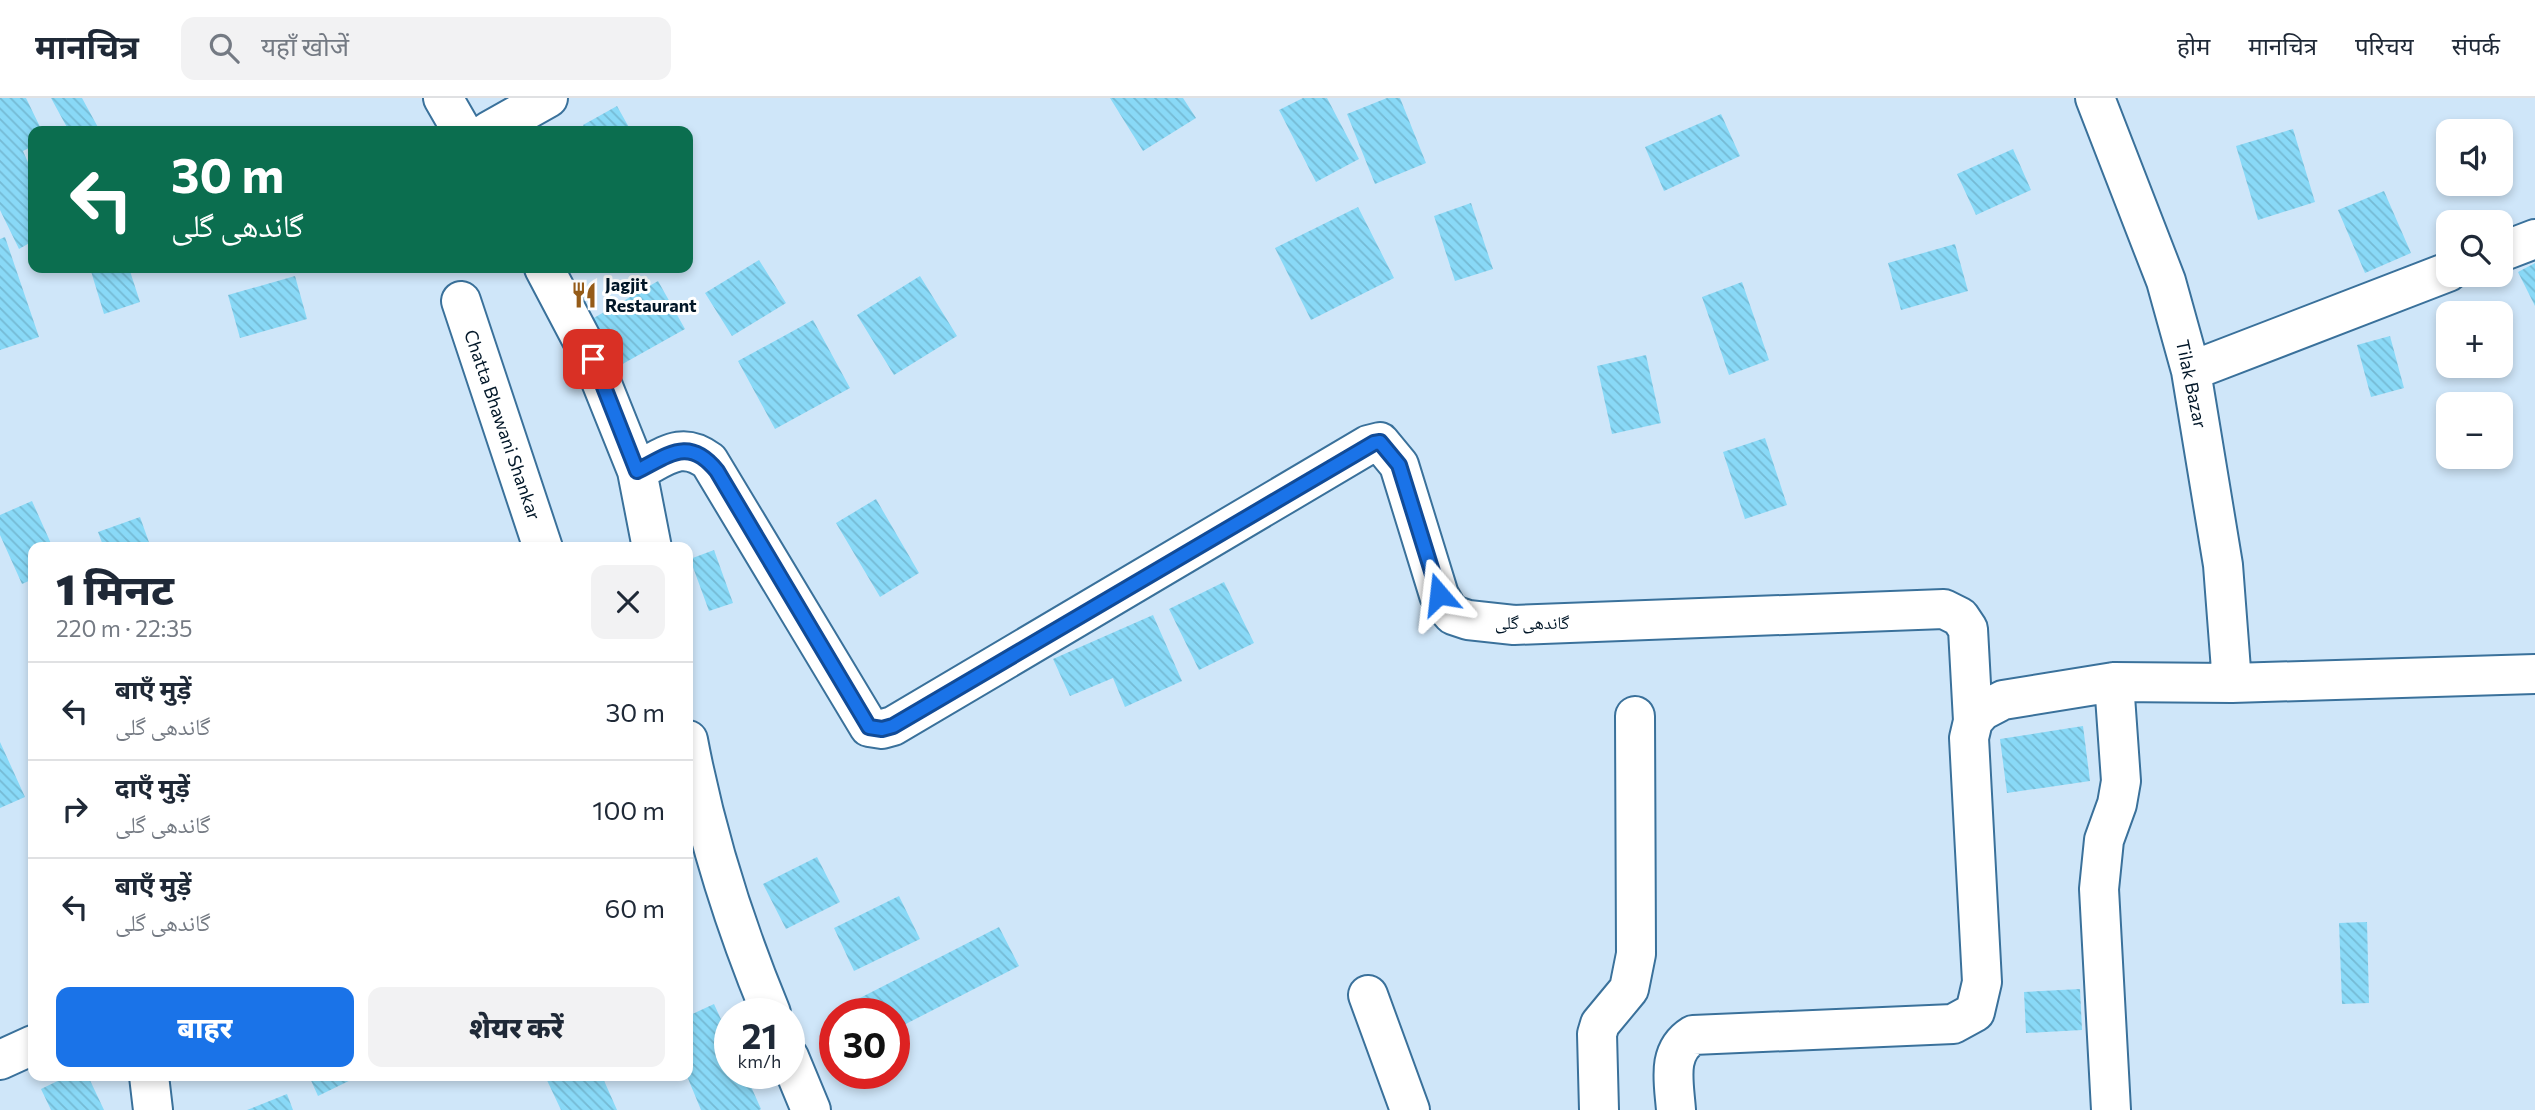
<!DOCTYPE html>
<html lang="hi">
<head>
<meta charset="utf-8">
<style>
  :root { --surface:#fff; --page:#f2f2f3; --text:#1f2937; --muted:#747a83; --line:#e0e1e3; --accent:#1a73e8 }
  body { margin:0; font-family:Commissioner,"Noto Naskh Arabic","Noto Sans Devanagari",sans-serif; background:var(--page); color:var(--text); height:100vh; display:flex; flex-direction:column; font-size:26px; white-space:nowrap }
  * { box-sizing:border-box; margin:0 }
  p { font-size:23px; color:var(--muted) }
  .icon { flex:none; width:38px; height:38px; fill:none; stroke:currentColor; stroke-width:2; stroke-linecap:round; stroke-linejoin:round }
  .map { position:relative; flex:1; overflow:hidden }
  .sheet { position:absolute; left:28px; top:444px; width:665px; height:539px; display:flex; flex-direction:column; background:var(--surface); border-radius:14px; box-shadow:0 4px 10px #0003 }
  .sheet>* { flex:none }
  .top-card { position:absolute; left:28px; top:28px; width:665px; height:147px; border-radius:14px; box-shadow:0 4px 10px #0003; background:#0b6e4f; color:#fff; overflow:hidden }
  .fabs { position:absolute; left:2436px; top:21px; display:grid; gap:14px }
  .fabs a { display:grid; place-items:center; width:77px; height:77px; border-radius:14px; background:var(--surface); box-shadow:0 4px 10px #0003; font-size:35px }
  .speed { position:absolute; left:714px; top:900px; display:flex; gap:14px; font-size:35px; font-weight:700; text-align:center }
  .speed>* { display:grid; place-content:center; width:91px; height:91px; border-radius:50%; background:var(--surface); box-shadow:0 4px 10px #0003; line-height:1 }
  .speed small { font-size:18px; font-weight:400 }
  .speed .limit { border:10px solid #d22; background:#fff; color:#111 }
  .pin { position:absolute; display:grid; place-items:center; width:60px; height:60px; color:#fff; margin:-30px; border-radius:14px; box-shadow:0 4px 10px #0006 }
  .me { position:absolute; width:77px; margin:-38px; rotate:343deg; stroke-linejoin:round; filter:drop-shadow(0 0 5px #0008) }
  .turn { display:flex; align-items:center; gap:24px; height:147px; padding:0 28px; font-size:32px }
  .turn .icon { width:91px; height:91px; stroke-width:2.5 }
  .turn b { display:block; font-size:49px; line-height:60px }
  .round { display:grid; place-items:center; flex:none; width:74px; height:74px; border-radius:14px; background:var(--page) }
  .headline { display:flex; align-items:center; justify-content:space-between; height:119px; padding:0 28px }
  h1 { font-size:42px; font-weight:800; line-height:52px }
  .primary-button { display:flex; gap:14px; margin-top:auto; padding:14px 28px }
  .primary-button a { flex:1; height:80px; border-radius:14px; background:var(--accent); color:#fff; font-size:28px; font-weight:800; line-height:80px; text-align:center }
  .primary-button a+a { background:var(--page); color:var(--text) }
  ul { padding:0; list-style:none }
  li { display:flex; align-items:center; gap:21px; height:98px; padding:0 28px; border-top:2px solid var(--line) }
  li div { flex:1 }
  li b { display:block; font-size:26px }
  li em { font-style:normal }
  header { display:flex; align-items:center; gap:42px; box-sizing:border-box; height:98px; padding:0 35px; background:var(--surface); border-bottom:2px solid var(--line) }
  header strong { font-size:33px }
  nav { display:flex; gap:38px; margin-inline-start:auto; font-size:24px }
  .search { width:490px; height:63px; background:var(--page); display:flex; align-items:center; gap:18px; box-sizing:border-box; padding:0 24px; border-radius:14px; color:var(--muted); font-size:26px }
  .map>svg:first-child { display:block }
  .building { fill:url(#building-back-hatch) }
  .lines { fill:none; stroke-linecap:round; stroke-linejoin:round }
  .minor-casing { stroke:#3a719b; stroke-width:42 }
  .minor { stroke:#fff; stroke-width:38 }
  .route-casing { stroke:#114b97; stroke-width:18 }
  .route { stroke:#1a73e8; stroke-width:12 }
  .labels { text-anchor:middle; stroke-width:6; stroke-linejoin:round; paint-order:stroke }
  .poi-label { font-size:18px; font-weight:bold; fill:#021728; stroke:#fff; text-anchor:start }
  .street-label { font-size:18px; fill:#021728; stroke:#fff }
</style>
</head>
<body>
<header>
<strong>मानचित्र</strong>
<div class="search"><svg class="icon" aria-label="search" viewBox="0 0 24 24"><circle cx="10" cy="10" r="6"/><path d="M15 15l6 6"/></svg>यहाँ खोजें</div>
<nav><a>होम</a><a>मानचित्र</a><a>परिचय</a><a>संपर्क</a></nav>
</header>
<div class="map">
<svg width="2535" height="1012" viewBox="0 0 2535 1012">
  <defs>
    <pattern id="building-back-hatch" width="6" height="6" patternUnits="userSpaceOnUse" patternTransform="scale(1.75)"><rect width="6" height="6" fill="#89d9f7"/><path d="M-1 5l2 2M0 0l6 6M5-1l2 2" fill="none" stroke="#75bad4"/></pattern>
  </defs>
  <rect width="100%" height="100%" fill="#cfe6f9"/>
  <path class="building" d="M0,0H26L42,33H33V48L23,53L33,76V143L19,151L0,112Z
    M51,0H82L100,33H69Z
    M1110,0H1183L1196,20L1143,53Z
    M1303,0H1327L1359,61L1316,84L1279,12Z
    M1387,0H1400L1426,65L1375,86L1347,16Z
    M617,8L631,33H586L583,27Z
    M1721,16L1740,58L1664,93L1645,49Z
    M2293,31L2315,104L2258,122L2236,48Z
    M2013,51L2031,92L1976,117L1957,76Z
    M2384,93L2411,155L2365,175L2338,112Z
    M1471,105L1493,171L1455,183L1434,118Z
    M1358,109L1394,180L1311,222L1275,150Z
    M5,139L39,239L0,252V141Z
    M1955,146L1968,193L1901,212L1888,165Z
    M759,162L786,205L732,238L705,195Z
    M2535,165V208L2518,174Z
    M90,170H129L140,204L104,216Z
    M295,178L307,221L240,240L228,197Z
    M920,178L957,238L894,277L857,217Z
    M658,183L685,231L619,268L592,221Z
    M1742,184L1769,262L1729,277L1702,199Z
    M813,222L850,290L775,331L738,263Z
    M2390,238L2404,290L2371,299L2357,247Z
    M1646,257L1661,325L1612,336L1597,268Z
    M1765,340L1787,407L1745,421L1723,354Z
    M876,401L919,475L880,499L836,425Z
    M32,403L53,450H33V481L22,486L0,437V417Z
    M140,419L151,450H104L98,434Z
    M714,452L733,505L709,513L690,461Z
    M1224,484L1254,545L1199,572L1169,511Z
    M1153,517L1182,583L1125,609L1113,580L1070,598L1053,561Z
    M2083,628L2090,683L2007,695L2000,641Z
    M0,644L25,699L0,710Z
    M817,759L840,804L786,831L763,786Z
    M899,798L920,841L854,873L834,830Z
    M2367,824L2369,905L2342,906L2339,825Z
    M999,829L1019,868L894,932V915H865L858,901Z
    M2080,891L2082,932L2026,935L2024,894Z
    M714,906L730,941V975H745L761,1011L759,1012H701L687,978L688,918Z
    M68,978H88L104,1012H51L41,991Z
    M309,978H359L318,998Z
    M545,978H602L617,1012H561Z
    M287,996L293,1012H247Z"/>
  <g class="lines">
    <g class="minor-casing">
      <path id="minor" d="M443,0L462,33
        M2095,0L2166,183L2191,273L2223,467L2232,585
        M489,33L548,0
        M2501,154L2535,141
        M544,170L592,261L637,373L652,450
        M461,203L543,450
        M2191,273L2448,174
        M637,373C665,359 681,342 709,363L869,629L882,631L893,628L1368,347L1380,344L1399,367L1439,497L1446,509L1453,517L1468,522L1514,527L1944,511L1960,519L1968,531L1973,623
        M688,642C706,737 734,826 771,915
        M1368,897L1410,1012
        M789,959L811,1012
        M0,962L33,947
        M149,978L153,1012
        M1599,1012L1597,936L1600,926L1629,891L1636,856L1635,618
        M1676,1012C1674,984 1666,954 1693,937L1953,926L1975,914L1982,884L1969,640L1973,623L1982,613L2003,602L2114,584L2232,585L2535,576
        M2111,1012L2099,791L2104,742L2117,706L2121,683L2114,584"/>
    </g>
    <use href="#minor" class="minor"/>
  </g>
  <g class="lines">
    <g class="route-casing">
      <path id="route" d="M593,261L637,373C669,357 689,338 717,373L869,629L882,631L893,628L1374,345L1380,344L1399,367L1439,496"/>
    </g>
    <use href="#route" class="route"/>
  </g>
  <defs>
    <g id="restaurant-bare" transform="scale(2.1)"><path d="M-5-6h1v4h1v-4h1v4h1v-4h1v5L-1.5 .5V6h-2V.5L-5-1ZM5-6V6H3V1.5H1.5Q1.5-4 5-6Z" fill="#955b18" stroke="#fff" stroke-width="2.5" paint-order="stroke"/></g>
  </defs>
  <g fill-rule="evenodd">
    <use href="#restaurant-bare" x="584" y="197"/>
  </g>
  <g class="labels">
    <g class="poi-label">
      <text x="605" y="193">Jagjit<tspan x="605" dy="21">Restaurant</tspan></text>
    </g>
    <g class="street-label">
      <text transform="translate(2191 286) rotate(78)" y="6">Tilak Bazar</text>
      <text transform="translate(502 327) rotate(71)" y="6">Chatta Bhawani Shankar</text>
      <text x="1532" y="531">گاندھی گلی</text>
    </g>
  </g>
</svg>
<div class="fabs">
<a><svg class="icon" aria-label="sound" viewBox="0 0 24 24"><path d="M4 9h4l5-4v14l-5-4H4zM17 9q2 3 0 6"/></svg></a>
<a><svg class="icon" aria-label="search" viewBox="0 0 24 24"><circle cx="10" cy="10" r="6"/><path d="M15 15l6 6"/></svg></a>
<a>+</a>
<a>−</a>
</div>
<div class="speed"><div>21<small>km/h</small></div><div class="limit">30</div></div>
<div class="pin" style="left:593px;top:261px;background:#d93025"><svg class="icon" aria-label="arrive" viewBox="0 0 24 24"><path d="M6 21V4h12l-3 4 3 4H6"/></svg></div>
<svg class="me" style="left:1439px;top:496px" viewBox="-20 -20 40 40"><path d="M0-17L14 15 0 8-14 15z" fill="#1a73e8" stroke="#fff" stroke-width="4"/></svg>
<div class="top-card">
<div class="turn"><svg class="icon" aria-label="left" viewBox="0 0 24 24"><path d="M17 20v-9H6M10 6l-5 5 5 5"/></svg><div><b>30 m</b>گاندھی گلی</div></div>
</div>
<section class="sheet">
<div class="headline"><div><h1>1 मिनट</h1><p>220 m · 22:35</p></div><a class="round"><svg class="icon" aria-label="close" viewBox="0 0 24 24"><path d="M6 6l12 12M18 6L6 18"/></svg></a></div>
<ul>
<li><svg class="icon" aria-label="left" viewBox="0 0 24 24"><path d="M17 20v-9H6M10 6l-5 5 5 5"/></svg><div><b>बाएँ मुड़ें</b><p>گاندھی گلی</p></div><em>30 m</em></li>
<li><svg class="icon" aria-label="right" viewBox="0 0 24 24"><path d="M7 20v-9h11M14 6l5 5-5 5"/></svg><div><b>दाएँ मुड़ें</b><p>گاندھی گلی</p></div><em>100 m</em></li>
<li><svg class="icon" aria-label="left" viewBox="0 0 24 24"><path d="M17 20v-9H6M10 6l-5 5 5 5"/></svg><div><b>बाएँ मुड़ें</b><p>گاندھی گلی</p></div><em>60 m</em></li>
</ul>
<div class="primary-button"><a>बाहर</a><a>शेयर करें</a></div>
</section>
</div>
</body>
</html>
